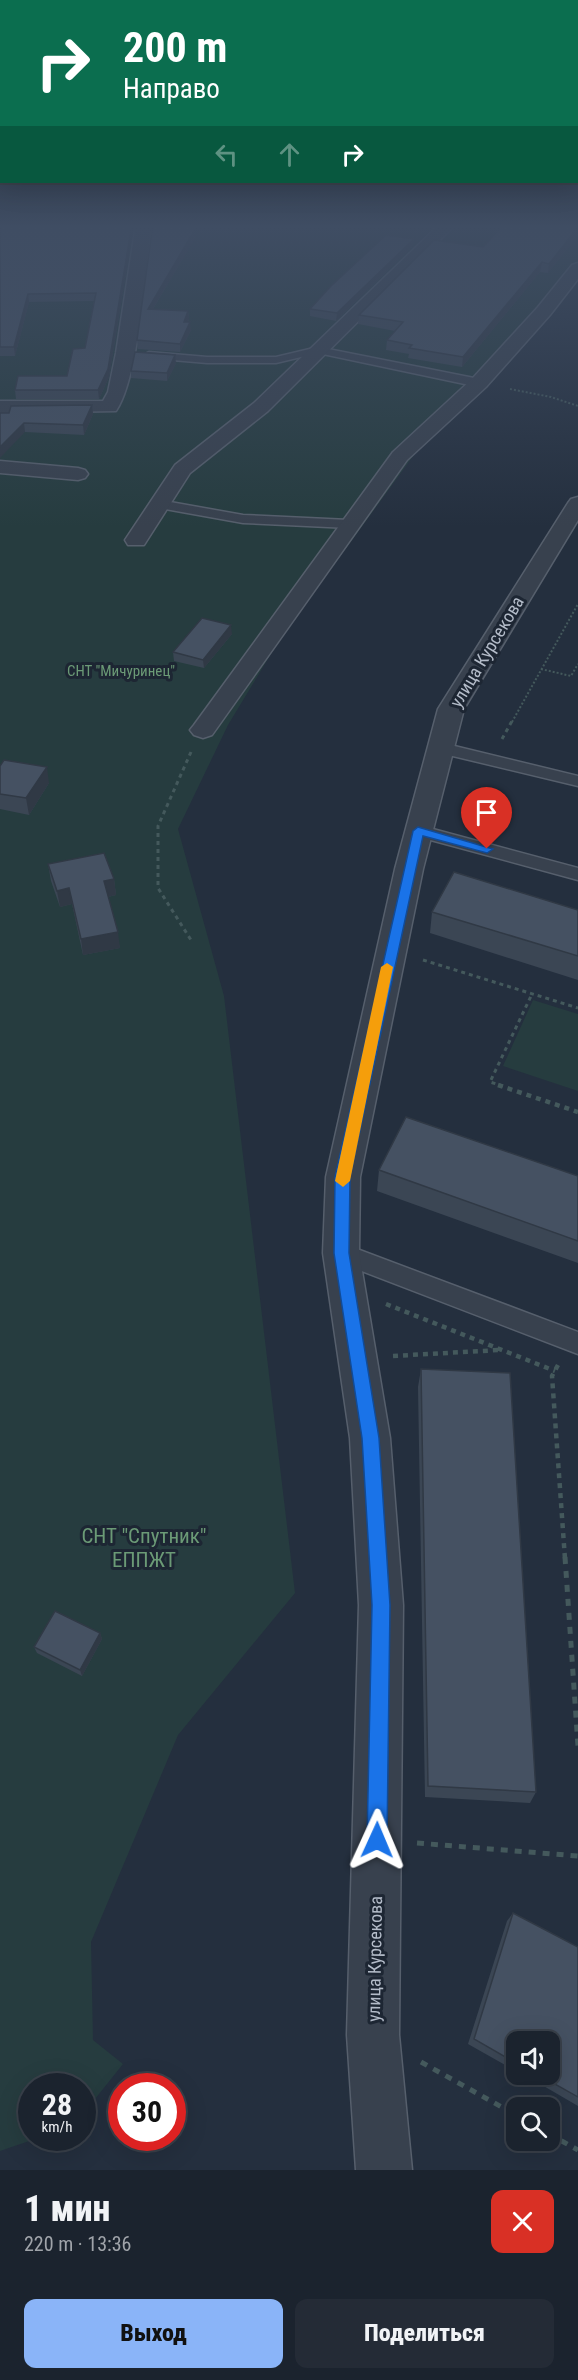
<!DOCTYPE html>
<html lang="ru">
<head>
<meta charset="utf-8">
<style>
  :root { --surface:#1b232e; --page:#242b36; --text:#f1f3f6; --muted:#a0a4aa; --line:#39404a; --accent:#8ab4f8 }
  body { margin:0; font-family:"Roboto Condensed",sans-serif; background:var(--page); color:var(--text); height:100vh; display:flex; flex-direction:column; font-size:22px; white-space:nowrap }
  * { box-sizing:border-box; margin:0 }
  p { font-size:20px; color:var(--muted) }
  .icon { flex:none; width:33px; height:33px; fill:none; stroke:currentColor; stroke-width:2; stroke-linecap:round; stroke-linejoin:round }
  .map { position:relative; height:2170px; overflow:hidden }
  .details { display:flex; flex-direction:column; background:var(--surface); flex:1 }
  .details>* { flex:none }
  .guide { position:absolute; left:0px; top:0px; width:579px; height:183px; box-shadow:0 6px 24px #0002,0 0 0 2px var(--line); background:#0b6e4f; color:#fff; overflow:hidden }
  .buttons { position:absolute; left:506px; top:2031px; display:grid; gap:12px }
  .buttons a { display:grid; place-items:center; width:54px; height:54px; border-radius:12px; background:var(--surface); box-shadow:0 6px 24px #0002,0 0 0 2px var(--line); font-size:30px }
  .speed { position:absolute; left:18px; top:2073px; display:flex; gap:12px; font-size:30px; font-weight:700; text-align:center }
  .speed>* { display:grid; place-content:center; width:78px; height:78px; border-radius:50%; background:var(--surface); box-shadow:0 6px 24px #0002,0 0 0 2px var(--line); line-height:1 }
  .speed small { font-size:15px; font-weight:400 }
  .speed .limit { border:9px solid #d22; background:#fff; color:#111 }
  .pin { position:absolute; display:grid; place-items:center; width:51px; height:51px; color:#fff; margin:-62px -26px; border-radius:50% 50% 50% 0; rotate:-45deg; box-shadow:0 0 6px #0007 }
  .pin .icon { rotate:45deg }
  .me { position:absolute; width:66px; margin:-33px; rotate:1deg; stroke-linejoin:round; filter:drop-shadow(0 0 4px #0008) }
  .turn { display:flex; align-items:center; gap:21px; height:126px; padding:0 24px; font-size:27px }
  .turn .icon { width:78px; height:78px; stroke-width:2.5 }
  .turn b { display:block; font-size:42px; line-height:51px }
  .lanes { display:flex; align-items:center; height:57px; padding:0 24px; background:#0003; justify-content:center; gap:30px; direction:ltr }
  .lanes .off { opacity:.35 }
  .round { display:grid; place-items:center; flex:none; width:63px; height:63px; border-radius:12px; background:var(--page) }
  .overview { display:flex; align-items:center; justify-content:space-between; height:102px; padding:0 24px }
  h1 { font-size:36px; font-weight:800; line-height:45px }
  .primary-button { display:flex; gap:12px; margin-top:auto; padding:12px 24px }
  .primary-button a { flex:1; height:69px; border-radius:12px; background:var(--accent); color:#111; font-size:24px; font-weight:800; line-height:69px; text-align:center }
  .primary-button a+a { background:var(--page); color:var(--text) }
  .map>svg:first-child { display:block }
  .green { fill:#263c3f }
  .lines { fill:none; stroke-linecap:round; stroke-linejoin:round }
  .service-casing { stroke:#565f6c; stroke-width:3 }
  .minor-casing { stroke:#565f6c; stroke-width:3 }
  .path-far3 { stroke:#44595c; stroke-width:2; stroke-dasharray:2 2; stroke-linecap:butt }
  .path-far2 { stroke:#44595c; stroke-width:3; stroke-dasharray:4 4; stroke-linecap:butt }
  .path-far1 { stroke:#44595c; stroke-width:4.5; stroke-dasharray:5 5; stroke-linecap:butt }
  .path { stroke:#44595c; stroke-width:5; stroke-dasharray:7 7; stroke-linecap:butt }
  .service { fill:#38414e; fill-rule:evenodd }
  .minor { fill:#38414e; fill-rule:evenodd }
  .wall { fill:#3b4654 }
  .shaded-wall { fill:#303945 }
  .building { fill:#455162; stroke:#303945; stroke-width:1.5 }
  .route { fill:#1a73e8; stroke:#114b97; stroke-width:1.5 }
  .slow { fill:#f59e0b }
  .labels { text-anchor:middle; stroke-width:6; stroke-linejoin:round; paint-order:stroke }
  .far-park-label { font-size:15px; fill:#6b9a76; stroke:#1d2633 }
  .street-label { font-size:18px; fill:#b4bcc9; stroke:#1d2633 }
  .near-park-label { font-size:21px; fill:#6b9a76; stroke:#1d2633 }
</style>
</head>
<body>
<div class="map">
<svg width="578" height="2170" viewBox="0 0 578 2170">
  <rect width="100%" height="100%" fill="#242f3e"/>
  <path class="green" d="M0,224H578V263L430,433L280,639L228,725L178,829L224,996L295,1593L178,1735L91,1942L93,2040L123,2064L83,2114L82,2086H32V2138H38L0,2151Z
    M533,1000L578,1014V1091L503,1066Z"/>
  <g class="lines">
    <g class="service-casing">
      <path id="service" d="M318,347L479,379L485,383L479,387L318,353L276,363H207L149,358L143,355L149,352L207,357H276Z
        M159,500L243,515L349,520L356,524L349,528L243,523L154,507V501Z
        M442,743L578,776V786L436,752L434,748Z
        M418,825L578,868V880L412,835L409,831Z
        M341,1243L578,1332V1354L333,1260L329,1253L333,1246Z"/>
    </g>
    <g class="minor-casing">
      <path id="minor" d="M136,224H152C145,269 139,377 116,411L0,413V401H103L108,392L116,353Z
        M440,224H456L268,411L190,473L144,545H128L125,540L175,465L254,403Z
        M578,263V279L550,315L486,387L407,460L212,735L203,738L194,735L190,730L194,725L393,452L472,379L538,307L572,265Z
        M0,461L78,468L85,470L88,474L85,478L78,480L0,473Z
        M578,497V520L464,709L423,869L360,1177L359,1253L390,1438L403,1605L399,2035L412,2170H356L347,2035L359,1605L350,1438L323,1253L326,1177L395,869L438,709L568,503L571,499Z"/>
    </g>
    <path class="path-far3" d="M510,389L551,397L578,406
      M541,669L571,676L578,664
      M512,722L578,604"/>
    <path class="path-far2" d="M502,739L512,721
      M191,752L158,826V888L191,940
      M423,960L578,1008
      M503,1086L490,1082L532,994"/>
    <path class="path-far1" d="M498,1085L578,1112
      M386,1304L555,1371
      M393,1356L499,1350
      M558,1365L552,1376L565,1559"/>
    <path class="path" d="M565,1557L578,1746
      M417,1843L578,1856
      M421,2062L516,2115
      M549,2134L578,2150"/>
    <use href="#service" class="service"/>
    <use href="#minor" class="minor"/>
  </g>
  <path class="wall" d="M0,224H134L109,377L99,399H16L15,390L67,376L85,348L94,301L29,302L15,356H0Z
    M153,224H250V229L195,230V238L153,309L188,311L189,319L188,322L191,330L180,352L138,349L137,340Z
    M578,224V235L548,273L540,272L462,367L408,358L409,354L386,350L387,340L395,331L358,324L359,315L483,247Z
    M413,246L336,321L310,316V309Z
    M176,363L167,381L131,378V371Z
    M92,405L93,414L84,435L25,432L9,413Z
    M232,634L204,668L174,661L173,652Z
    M0,766L49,783L29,815L0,809Z
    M48,864L114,879L116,895L108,897L120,948L83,955L72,904L60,907L51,881Z
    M578,910V980L430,933L432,912Z
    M379,1170L578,1176V1263L377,1191Z
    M421,1369L536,1792L530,1803L425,1797L418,1387Z
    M100,1633L102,1639L82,1676L37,1653L34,1647Z
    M513,1913L578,1947V2106L523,2074H549L516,2042V2071L468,2044L507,1921Z"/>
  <path class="shaded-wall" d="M132,224H134L109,377L99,399L98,390Z
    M195,224V238L148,317V309Z
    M578,227V235L548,273L549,264Z
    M414,239L413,246L336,321L337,313Z
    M542,262L540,272L462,367L463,357Z
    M28,294L29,302L15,356L14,347Z
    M188,311L189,319L184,330V322Z
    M190,322L191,330L180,352V344Z
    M175,355L176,363L167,381V373Z
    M92,405L93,414L84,435L83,425Z
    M24,423L25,432L0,458V447Z
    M231,625L232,634L204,668L203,660Z
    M47,767L49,783L29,815L26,798Z
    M114,879L116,895L107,897L104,881Z
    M69,888L72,904L60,907L57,891Z
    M118,932L120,948L83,955L81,939Z
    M100,1633L102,1639L82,1676L80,1670Z"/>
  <path class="building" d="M0,224H132L108,369L98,390H15L18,376H67L73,349L85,348L96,293L28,294L14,347H0Z
    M153,224H195L194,231L148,309L188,311L184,322H190L180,344L137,340Z
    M505,224H578V227L549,264L542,262L463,357L409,348L412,345L387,340L403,322L359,315L434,240L483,247Z
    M386,235L414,239L337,313L310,309L331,286Z
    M135,352L175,355L167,373L131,371Z
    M92,405L83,425L24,423L0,447V413H9L11,406Z
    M202,618L231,625L203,660L173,652Z
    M4,760L47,767L26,798L0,794V766Z
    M104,853L114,879L104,881L118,932L81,939L69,888L57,891L48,864Z
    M454,872L578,910V956L432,912Z
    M406,1117L578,1176V1241L379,1170Z
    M421,1369L510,1373L536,1792L428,1786Z
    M55,1611L100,1633L80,1670L34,1647Z
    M513,1913L578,1947V2097L537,2074H549V2042H516V2063L474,2039Z"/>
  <linearGradient id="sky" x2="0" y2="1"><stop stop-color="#141a22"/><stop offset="0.43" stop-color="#3f4d63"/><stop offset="1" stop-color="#3f4d63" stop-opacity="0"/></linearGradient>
  <rect width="578" height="527" fill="url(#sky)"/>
  <path class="route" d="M418,827L493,849L487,853L423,836L350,1177L349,1253L379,1438L390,1605L387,1840L384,1847L377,1850L370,1847L367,1840L372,1605L362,1438L334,1253L335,1177L413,831Z"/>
  <path class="slow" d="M387,963L393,967L350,1181L343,1187L335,1181L381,967Z"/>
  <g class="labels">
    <g class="far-park-label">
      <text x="121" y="676">СНТ "Мичуринец"</text>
    </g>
    <g class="street-label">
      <text transform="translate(487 652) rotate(-59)" y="6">улица Курсекова</text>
      <text transform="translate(375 1959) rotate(-89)" y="6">улица Курсекова</text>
    </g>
    <g class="near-park-label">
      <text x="144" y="1543">СНТ "Спутник"<tspan x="144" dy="24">ЕППЖТ</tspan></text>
    </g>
  </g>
</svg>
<div class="buttons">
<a><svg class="icon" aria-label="sound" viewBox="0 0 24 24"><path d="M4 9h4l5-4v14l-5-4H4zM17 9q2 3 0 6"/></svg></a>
<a><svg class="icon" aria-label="search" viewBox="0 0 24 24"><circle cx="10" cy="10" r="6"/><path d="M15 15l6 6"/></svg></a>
</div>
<div class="speed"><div>28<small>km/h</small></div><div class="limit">30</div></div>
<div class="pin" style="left:487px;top:849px;background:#d93025"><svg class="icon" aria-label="arrive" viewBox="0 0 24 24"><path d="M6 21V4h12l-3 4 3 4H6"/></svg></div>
<svg class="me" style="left:377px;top:1840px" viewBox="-20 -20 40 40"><path d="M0-17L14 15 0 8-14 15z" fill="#1a73e8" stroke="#fff" stroke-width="4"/></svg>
<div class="guide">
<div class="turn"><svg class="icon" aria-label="right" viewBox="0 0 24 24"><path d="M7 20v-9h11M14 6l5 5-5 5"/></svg><div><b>200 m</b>Направо</div></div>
<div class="lanes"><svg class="icon off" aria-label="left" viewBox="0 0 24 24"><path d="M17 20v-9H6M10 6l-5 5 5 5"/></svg><svg class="icon off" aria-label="ahead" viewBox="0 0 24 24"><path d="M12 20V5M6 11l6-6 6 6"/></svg><svg class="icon" aria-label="right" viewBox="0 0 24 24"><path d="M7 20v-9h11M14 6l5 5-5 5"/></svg></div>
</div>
</div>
<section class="details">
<div class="overview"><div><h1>1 мин</h1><p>220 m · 13:36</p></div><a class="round" style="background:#d93025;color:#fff"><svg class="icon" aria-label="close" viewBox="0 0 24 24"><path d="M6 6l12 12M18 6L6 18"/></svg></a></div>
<div class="primary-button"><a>Выход</a><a>Поделиться</a></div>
</section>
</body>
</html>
